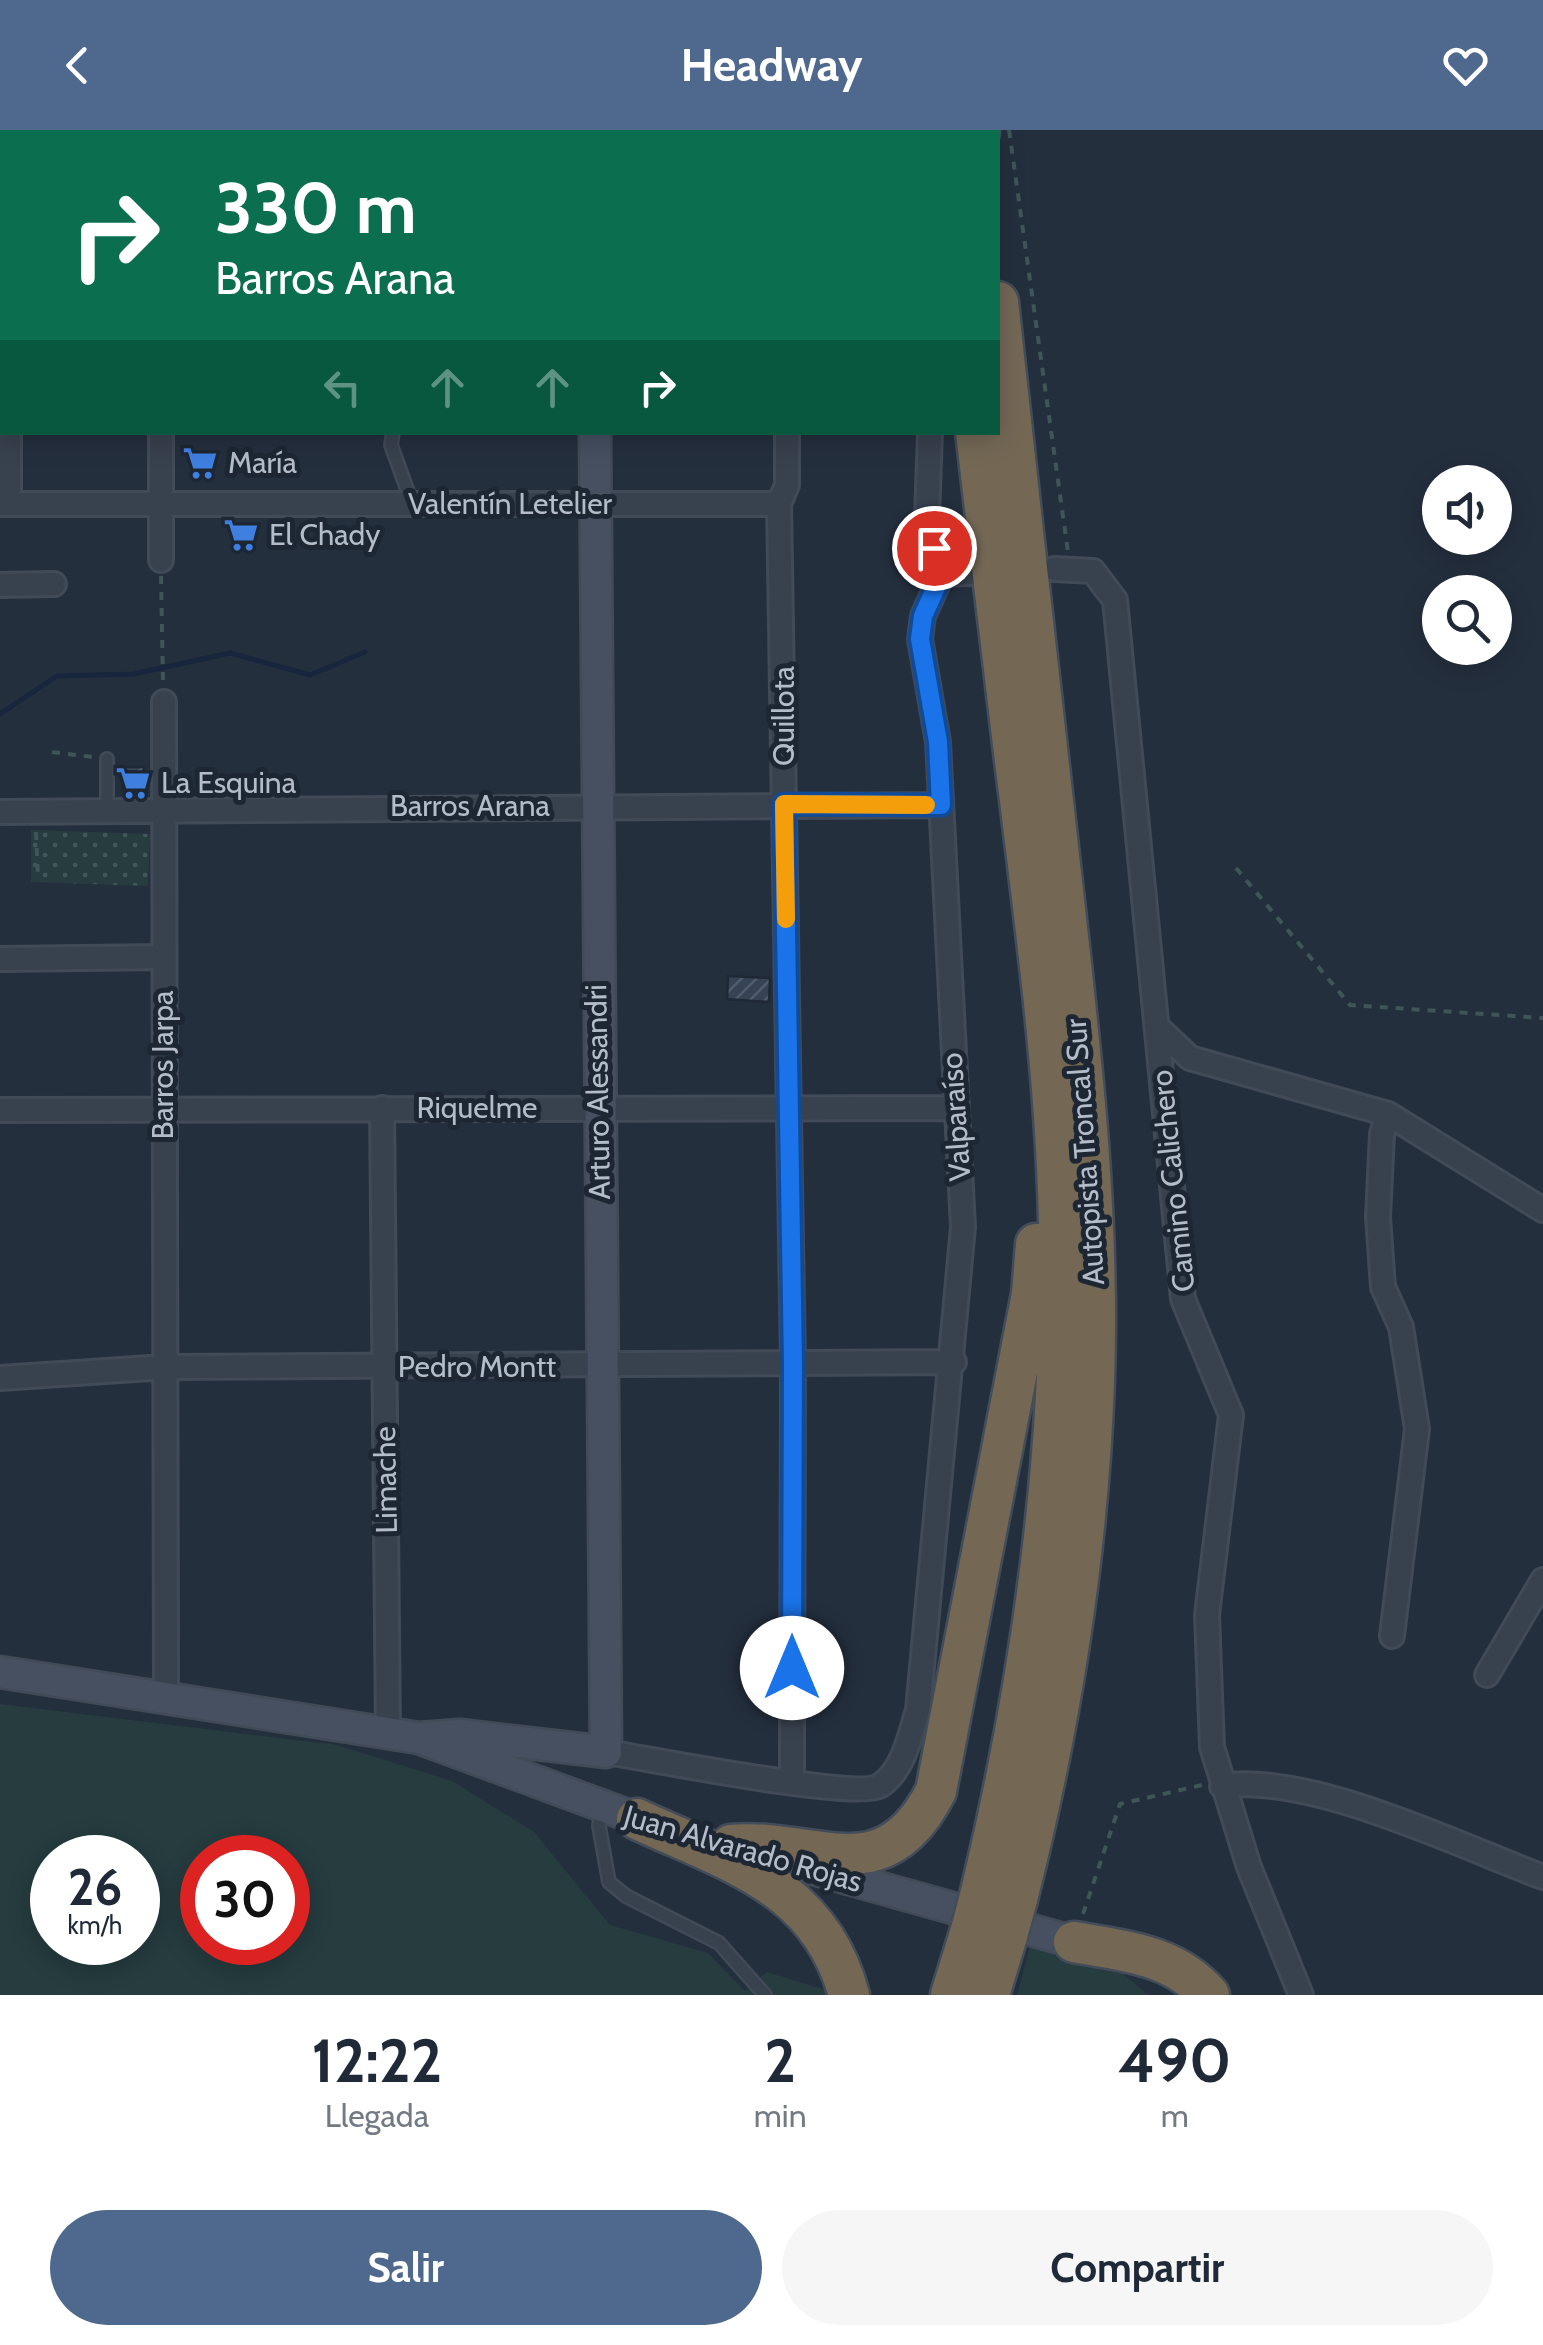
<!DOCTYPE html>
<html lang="es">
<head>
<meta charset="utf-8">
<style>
  :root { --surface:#fff; --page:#f6f6f7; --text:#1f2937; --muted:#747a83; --accent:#4f688e }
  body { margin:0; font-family:Cabin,sans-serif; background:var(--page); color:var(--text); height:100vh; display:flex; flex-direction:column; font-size:38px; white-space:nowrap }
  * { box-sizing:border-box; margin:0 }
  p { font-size:32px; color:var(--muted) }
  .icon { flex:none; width:55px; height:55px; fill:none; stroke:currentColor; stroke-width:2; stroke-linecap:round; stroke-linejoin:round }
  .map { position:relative; height:1865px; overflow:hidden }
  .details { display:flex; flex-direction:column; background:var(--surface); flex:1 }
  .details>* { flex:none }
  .top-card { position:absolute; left:0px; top:0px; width:1000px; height:305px; box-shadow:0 5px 25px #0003; background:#0b6e4f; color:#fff; overflow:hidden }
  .buttons { position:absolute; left:1422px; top:335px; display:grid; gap:20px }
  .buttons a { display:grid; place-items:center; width:90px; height:90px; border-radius:50%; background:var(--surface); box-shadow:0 5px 25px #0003; font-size:50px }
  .speed { position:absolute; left:30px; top:1705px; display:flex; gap:20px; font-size:50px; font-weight:700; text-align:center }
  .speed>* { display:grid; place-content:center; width:130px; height:130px; border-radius:50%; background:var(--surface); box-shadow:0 5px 25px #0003; line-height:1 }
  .speed small { font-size:25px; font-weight:400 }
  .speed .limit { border:15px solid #d22; background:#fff; color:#111 }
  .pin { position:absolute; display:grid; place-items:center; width:85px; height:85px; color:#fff; margin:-42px; border:5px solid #fff; border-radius:50%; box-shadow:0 2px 10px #0007 }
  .me { position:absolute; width:110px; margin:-55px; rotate:0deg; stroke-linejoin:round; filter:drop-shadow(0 0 8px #0008) }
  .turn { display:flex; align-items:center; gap:35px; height:210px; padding:0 50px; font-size:45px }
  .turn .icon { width:130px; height:130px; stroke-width:2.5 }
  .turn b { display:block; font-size:70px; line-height:85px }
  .lanes { display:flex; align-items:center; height:95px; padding:0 50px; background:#0003; justify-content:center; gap:50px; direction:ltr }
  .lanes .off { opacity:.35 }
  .eta { display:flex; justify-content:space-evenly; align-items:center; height:170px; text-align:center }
  .eta b { font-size:60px; font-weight:800; line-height:70px }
  .button { display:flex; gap:20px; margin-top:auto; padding:20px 50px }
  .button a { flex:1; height:115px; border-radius:60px; background:var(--accent); color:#fff; font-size:40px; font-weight:800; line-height:115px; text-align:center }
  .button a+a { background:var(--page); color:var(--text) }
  header { display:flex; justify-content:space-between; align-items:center; height:130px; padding:0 50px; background:var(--accent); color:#fff; font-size:45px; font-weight:800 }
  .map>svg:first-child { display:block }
  .grass { fill:#263c3f; fill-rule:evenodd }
  .park { fill:url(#park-dots) }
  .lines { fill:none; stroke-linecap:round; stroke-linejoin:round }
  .stream { stroke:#17263c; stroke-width:5 }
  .building { fill:url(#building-hatch); stroke:#1f2835; stroke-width:2.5 }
  .lane-casing { stroke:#414a57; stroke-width:16 }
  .street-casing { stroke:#414a57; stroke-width:28 }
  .secondary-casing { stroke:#414a57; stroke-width:35 }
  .highway-casing { stroke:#434c59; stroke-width:45 }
  .path { stroke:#3f5557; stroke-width:4; stroke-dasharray:8 8; stroke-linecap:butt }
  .lane { stroke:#38414e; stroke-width:11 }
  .street { stroke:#38414e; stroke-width:22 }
  .secondary { stroke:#465061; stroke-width:30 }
  .highway { stroke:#746855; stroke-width:40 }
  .highway-bridge-casing { stroke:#434c59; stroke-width:45; stroke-linecap:butt }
  .highway-bridge { stroke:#746855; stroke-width:40 }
  .route-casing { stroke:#114b97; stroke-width:25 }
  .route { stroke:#1a73e8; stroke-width:18 }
  .slow { stroke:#f59e0b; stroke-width:18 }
  .labels { text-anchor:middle; stroke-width:10; stroke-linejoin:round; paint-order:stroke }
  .poi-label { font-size:30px; fill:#b4bcc9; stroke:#1d2633; text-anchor:start }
  .street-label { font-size:30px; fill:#b4bcc9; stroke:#1d2633 }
</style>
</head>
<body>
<header><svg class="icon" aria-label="back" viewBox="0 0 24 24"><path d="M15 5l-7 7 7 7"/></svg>Headway<svg class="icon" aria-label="heart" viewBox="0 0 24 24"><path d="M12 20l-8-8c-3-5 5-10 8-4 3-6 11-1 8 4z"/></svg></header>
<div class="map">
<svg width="1543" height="1865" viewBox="0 0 1543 1865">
  <defs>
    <pattern id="park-dots" width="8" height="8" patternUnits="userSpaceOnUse" patternTransform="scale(2.5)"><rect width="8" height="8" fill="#263c3f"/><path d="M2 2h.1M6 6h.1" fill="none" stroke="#435659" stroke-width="1.8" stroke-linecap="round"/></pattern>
    <pattern id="building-hatch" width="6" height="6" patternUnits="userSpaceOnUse" patternTransform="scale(2.5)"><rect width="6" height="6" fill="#364354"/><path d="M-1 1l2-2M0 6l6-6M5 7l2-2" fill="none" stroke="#515c6b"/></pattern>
  </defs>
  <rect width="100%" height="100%" fill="#242f3e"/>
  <path class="grass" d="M0,1574L337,1615L452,1651L534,1702L610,1795L708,1823L745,1861L767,1842L826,1860L827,1865H0ZM52,1728H138V1812H52ZM202,1728H288V1812H202Z
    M1031,1813L1119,1840L1148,1865H1017Z"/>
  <path class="park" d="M31,700L150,704L148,756L31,752Z"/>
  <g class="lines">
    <path class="stream" d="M0,584L57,546L134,544L230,523L310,545L365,522"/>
  </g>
  <path class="building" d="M125,637H144L145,660H122Z
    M728,846L770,848L769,872L727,869Z"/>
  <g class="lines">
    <g class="lane-casing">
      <path id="lane" d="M393,302L391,315L412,373
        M107,684V629
        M601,1678L599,1696L609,1752L626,1766L719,1813L765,1865"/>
    </g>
    <g class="street-casing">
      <path id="street" d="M786,0V2
        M159,2V0
        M161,302V430
        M787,302V355L779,374L793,1234L792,1651
        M0,374H779
        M9,374V302
        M1054,439L1093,441L1115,470L1183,1169L1231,1285L1207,1485L1212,1617L1249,1737L1301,1865
        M942,444L970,443
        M0,455L54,454
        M164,572L166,1568
        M0,682L941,675
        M0,829L163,827
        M1157,897L1190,928L1388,984L1543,1080
        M382,978L388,1602
        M0,980L954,978
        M1388,984L1382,1004L1378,1087L1383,1157L1401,1197L1417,1299L1392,1506
        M0,1248L166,1237L954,1232
        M1487,1545L1543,1450
        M606,1622C646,1628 859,1671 881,1655C904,1639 910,1605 918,1580L963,1097L938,612L920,509L923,486L942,444L927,388L930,302
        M1222,1656C1308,1642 1458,1715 1543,1747"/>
    </g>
    <g class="secondary-casing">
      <path id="secondary" d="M594,0V2
        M0,1542L419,1608L657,1696
        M419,1608L460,1605L606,1622L595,302
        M788,1732L1074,1812"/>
    </g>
    <g class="highway-casing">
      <path id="highway" d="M940,0V2
        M978,0L979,2
        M998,172C1018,360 1039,547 1060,735C1079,906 1100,1077 1094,1250C1088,1426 1060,1599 1017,1769
        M976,302C991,428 1005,553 1021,678C1038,816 1056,953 1059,1092C1064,1317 1034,1539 982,1758
        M637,1689C729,1732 820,1755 849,1865
        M731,1715C817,1707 883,1765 936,1661L1032,1164L1036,1114
        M1074,1812C1124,1821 1173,1824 1209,1865
        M951,1865L972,1797
        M989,1865L1007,1806"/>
    </g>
    <path class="path" d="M822,0L823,2
      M1009,0L1068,422
      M0,74L2,73
      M161,446L163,552
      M52,622L93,627
      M36,702L38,747
      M1236,738L1350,875L1543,888
      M1083,1784L1120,1674L1202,1655"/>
    <use href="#lane" class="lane"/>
    <use href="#street" class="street"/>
    <use href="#secondary" class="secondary"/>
    <use href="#highway" class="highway"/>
    <g class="highway-bridge-casing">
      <path id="highway-bridge" d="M972,1797L982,1758
        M1007,1806L1017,1769"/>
    </g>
    <use href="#highway-bridge" class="highway-bridge"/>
  </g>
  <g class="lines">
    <g class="route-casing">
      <path id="route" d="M792,1538L793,1234L784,674L941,675L938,612L920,509L923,486L942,444L934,418"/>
    </g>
    <use href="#route" class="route"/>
    <path class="slow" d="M786,789L784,674L926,675"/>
  </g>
  <defs>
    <g id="supermarket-bare" transform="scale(2.7)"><path d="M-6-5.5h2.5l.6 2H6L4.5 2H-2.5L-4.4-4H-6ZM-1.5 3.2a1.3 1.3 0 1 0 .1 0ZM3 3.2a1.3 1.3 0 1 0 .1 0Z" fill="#3f7fe0" stroke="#1d2633" stroke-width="2.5" paint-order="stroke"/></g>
  </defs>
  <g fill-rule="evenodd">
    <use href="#supermarket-bare" x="200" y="333"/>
    <use href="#supermarket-bare" x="241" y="405"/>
    <use href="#supermarket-bare" x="133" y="653"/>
  </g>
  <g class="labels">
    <g class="poi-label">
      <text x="228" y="343">María</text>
      <text x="269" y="415">El Chady</text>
      <text x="161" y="663">La Esquina</text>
    </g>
    <g class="street-label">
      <text x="510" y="384">Valentín Letelier</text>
      <text transform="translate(784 586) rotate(-90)" y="10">Quillota</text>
      <text x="470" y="686">Barros Arana</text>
      <text transform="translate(163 935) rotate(-90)" y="10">Barros Jarpa</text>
      <text transform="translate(598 962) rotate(-91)" y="10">Arturo Alessandri</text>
      <text x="477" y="988">Riquelme</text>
      <text transform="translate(956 987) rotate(-94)" y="10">Valparaíso</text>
      <text transform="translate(1085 1022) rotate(-94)" y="10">Autopista Troncal Sur</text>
      <text transform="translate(1173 1051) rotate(-96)" y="10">Camino Calichero</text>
      <text x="477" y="1247">Pedro Montt</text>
      <text transform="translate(386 1350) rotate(-91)" y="10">Limache</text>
      <text transform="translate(743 1719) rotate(16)" y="10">Juan Alvarado Rojas</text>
    </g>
  </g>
</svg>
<div class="buttons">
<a><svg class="icon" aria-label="sound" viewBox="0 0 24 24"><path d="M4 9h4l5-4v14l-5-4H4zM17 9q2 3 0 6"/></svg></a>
<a><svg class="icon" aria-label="search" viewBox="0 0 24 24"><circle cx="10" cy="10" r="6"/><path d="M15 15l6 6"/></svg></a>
</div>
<div class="speed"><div>26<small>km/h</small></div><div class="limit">30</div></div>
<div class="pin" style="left:934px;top:418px;background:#d93025"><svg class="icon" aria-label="arrive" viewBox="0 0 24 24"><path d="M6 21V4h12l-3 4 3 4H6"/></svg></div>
<svg class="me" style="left:792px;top:1538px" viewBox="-20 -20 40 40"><circle r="19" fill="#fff"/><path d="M0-13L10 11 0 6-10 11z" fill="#1a73e8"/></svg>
<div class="top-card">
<div class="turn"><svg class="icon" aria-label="right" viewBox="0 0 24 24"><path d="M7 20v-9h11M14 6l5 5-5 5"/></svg><div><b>330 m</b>Barros Arana</div></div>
<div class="lanes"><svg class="icon off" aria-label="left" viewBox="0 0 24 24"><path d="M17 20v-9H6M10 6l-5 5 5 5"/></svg><svg class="icon off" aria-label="ahead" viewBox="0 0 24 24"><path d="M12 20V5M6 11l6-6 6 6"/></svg><svg class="icon off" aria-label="ahead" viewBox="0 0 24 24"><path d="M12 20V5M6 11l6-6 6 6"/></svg><svg class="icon" aria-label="right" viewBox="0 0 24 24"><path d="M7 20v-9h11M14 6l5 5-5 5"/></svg></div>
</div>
</div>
<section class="details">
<div class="eta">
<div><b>12:22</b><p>Llegada</p></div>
<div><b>2</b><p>min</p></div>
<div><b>490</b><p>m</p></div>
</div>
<div class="button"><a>Salir</a><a>Compartir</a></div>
</section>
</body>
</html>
